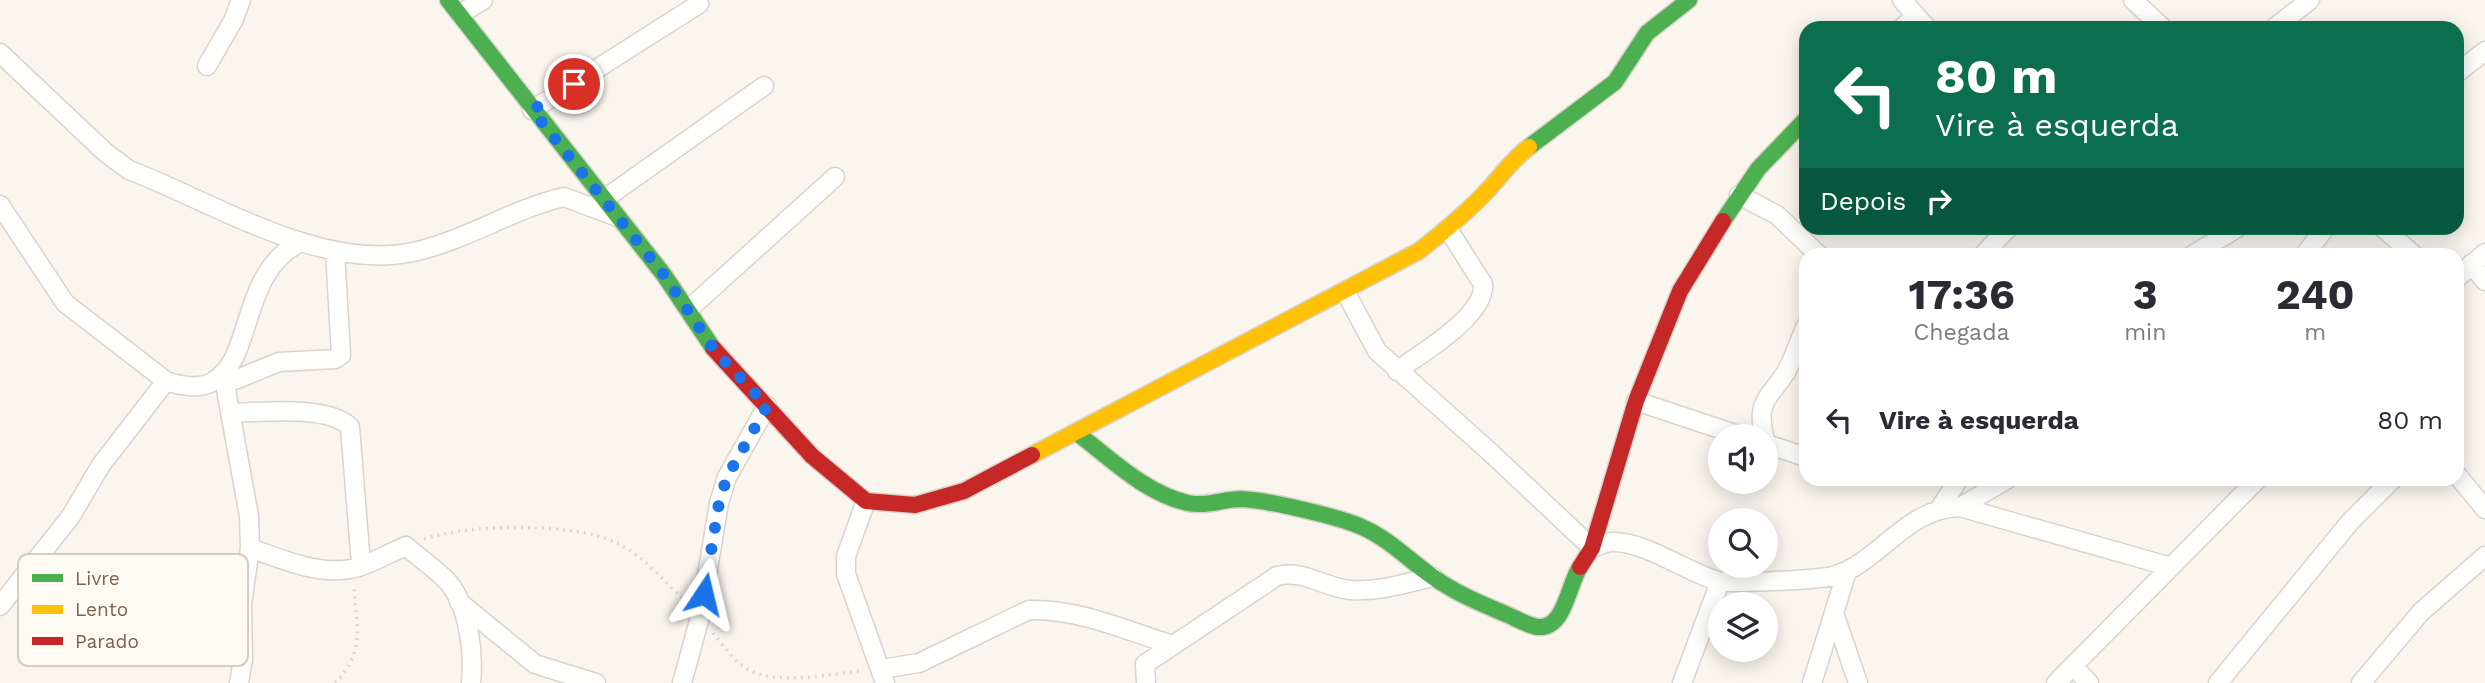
<!DOCTYPE html>
<html lang="pt">
<head>
<meta charset="utf-8">
<style>
  :root { --surface:#fff; --page:#f2f2f3; --text:#2b2b33; --muted:#7c7c81 }
  body { margin:0; font-family:"Work Sans",sans-serif; background:var(--page); color:var(--text); height:100vh; display:flex; flex-direction:column; font-size:26px; white-space:nowrap }
  * { box-sizing:border-box; margin:0 }
  p { font-size:23px; color:var(--muted) }
  .icon { flex:none; width:38px; height:38px; fill:none; stroke:currentColor; stroke-width:2; stroke-linecap:round; stroke-linejoin:round }
  .map { position:relative; flex:1; overflow:hidden }
  .sheet { position:absolute; left:1799px; top:248px; width:665px; height:238px; display:flex; flex-direction:column; background:var(--surface); border-radius:21px; box-shadow:0 4px 18px #0003 }
  .sheet>* { flex:none }
  .guide { position:absolute; left:1799px; top:21px; width:665px; height:214px; border-radius:21px; box-shadow:0 4px 18px #0003; background:#0b6e4f; color:#fff; overflow:hidden }
  .tools { position:absolute; left:1708px; top:424px; display:grid; gap:14px }
  .tools a { display:grid; place-items:center; width:70px; height:70px; border-radius:50%; background:var(--surface); box-shadow:0 4px 18px #0003; font-size:35px }
  .pin { position:absolute; display:grid; place-items:center; width:60px; height:60px; color:#fff; margin:-30px; border:4px solid #fff; border-radius:50%; box-shadow:0 2px 7px #0007 }
  .me { position:absolute; width:77px; margin:-38px; rotate:10deg; stroke-linejoin:round; filter:drop-shadow(0 0 5px #0008) }
  .turn { display:flex; align-items:center; gap:24px; height:147px; padding:0 21px; font-size:32px }
  .turn .icon { width:91px; height:91px; stroke-width:2.5 }
  .turn b { display:block; font-size:49px; line-height:60px }
  .then { display:flex; align-items:center; height:66px; padding:0 21px; background:#0003; gap:14px; font-size:26px }
  .eta { display:flex; justify-content:space-evenly; align-items:center; height:119px; text-align:center }
  .eta b { font-size:42px; font-weight:700; line-height:49px }
  ul { padding:0; list-style:none }
  li { display:flex; align-items:center; gap:21px; height:105px; padding:0 21px }
  li div { flex:1 }
  li b { display:block; font-size:26px }
  li em { font-style:normal }
  .map>svg:first-child { display:block }
  .lines { fill:none; stroke-linecap:round; stroke-linejoin:round }
  .street-casing { stroke:#dad3cc; stroke-width:21 }
  .fast-casing { stroke:#d9d2c9; stroke-width:19 }
  .slow-casing { stroke:#d9d2c9; stroke-width:19 }
  .jam-casing { stroke:#d9d2c9; stroke-width:19 }
  .path { stroke:#ddd6ce; stroke-width:3.5; stroke-dasharray:2 5; stroke-linecap:butt }
  .street { stroke:#fefefc; stroke-width:18 }
  .fast { stroke:#4caf50; stroke-width:16 }
  .slow { stroke:#ffc107; stroke-width:16 }
  .jam { stroke:#c62828; stroke-width:16 }
  .route { stroke:#1a73e8; stroke-width:12; stroke-dasharray:0 21.6 }
  .key { fill:#fffbf3; stroke:#d8ccc0; stroke-width:2 }
  .key-label { font-size:19px; fill:#7e5f49 }
</style>
</head>
<body>
<div class="map">
<svg width="2485" height="683" viewBox="0 0 2485 683">
  <rect width="100%" height="100%" fill="#faf6ee"/>
  <g class="lines">
    <g class="street-casing">
      <path id="street" d="M1902,0L1927,28
        M2133,0L2163,28
        M460,14L483,0
        M1902,28L1915,16
        M2274,28L2310,0
        M0,53L106,153L129,170C213,202 322,272 413,252C465,241 512,209 564,197L615,216
        M207,66L233,21L241,0
        M2457,73L2485,51
        M532,110L699,4
        M1739,195L1777,215L1820,256
        M603,200L764,86
        M0,205L65,303L166,381
        M2383,228L2415,256
        M1982,256L2008,228
        M2191,256L2237,228
        M2304,256L2325,228
        M2471,264L2485,281
        M2457,278L2485,253
        M1345,291L1377,351L1490,452L1592,548C1598,546 1606,542 1612,542C1645,541 1686,572 1718,581C1730,584 1803,580 1820,578C1875,574 1900,508 1960,507L2171,567
        M689,309L835,177
        M1397,371C1421,353 1486,316 1483,284L1448,229
        M223,373L249,516L250,548L242,604L243,659L239,683
        M225,384L279,362L335,359L341,355L335,251
        M1636,401L1741,436
        M230,413C260,412 330,405 350,427L361,565
        M1764,436C1756,400 1769,399 1786,372C1794,358 1799,341 1806,326
        M1766,444L1806,457
        M2457,475L2485,509
        M866,501L846,556V574L885,683
        M1960,507L2006,480
        M1940,508L1958,480
        M250,548C282,559 316,575 351,569C368,566 389,553 406,546C419,558 436,569 448,582C469,607 474,652 471,683
        M459,602L535,664L596,683
        M0,606L71,516L101,465L166,381C182,386 199,390 214,381C254,358 240,271 301,242
        M1835,616L1858,683
        M2073,666L2089,683
        M881,669L919,663L1029,610C1077,608 1127,631 1173,645
        M682,683L700,617L719,503L727,477L767,406
        M1146,683L1145,664L1277,576C1304,569 1324,588 1351,590C1378,592 1406,583 1433,577
        M1682,683L1720,582
        M1812,683L1847,571
        M2056,683L2257,480
        M2218,683L2350,522L2392,480
        M2361,683L2421,612L2485,556"/>
    </g>
    <g class="fast-casing">
      <path id="fast" d="M448,0L664,275L713,348
        M1529,147L1615,82L1647,33L1689,0
        M1723,221L1758,169L1806,119
        M1077,433C1111,459 1145,493 1188,503C1208,507 1222,499 1241,499C1267,500 1341,517 1364,528C1390,540 1410,561 1433,577C1457,594 1482,604 1508,615C1517,619 1529,626 1538,627C1565,629 1568,585 1580,567"/>
    </g>
    <g class="slow-casing">
      <path id="slow" d="M1032,455L1419,251C1442,233 1464,215 1484,194C1500,178 1511,160 1529,147"/>
    </g>
    <g class="jam-casing">
      <path id="jam" d="M713,348L812,456L866,501L915,505L964,491L1032,455
        M1580,567L1592,548L1636,401L1680,291L1723,221"/>
    </g>
    <path class="path" d="M424,539C470,524 571,522 615,542C642,554 664,581 685,601
      M713,633C725,648 739,668 758,674C790,683 830,674 863,671
      M335,683C366,651 356,626 354,585"/>
    <use href="#street" class="street"/>
    <use href="#fast" class="fast"/>
    <use href="#slow" class="slow"/>
    <use href="#jam" class="jam"/>
  </g>
  <g class="lines">
    <path class="route" d="M574,84L532,110L664,275L715,351L767,406L727,477L719,503L704,594"/>
  </g>
  <rect x="18" y="554" width="230" height="112" rx="10" class="key"/>
  <rect x="32" y="574" width="31" height="8" fill="#4caf50"/>
  <rect x="32" y="605" width="31" height="9" fill="#ffc107"/>
  <rect x="32" y="637" width="31" height="8" fill="#c62828"/>
  <g class="key-label">
    <text x="75" y="585">Livre</text>
    <text x="75" y="616">Lento</text>
    <text x="75" y="648">Parado</text>
  </g>
</svg>
<div class="tools">
<a><svg class="icon" aria-label="sound" viewBox="0 0 24 24"><path d="M4 9h4l5-4v14l-5-4H4zM17 9q2 3 0 6"/></svg></a>
<a><svg class="icon" aria-label="search" viewBox="0 0 24 24"><circle cx="10" cy="10" r="6"/><path d="M15 15l6 6"/></svg></a>
<a><svg class="icon" aria-label="layers" viewBox="0 0 24 24"><path d="M12 4l9 5-9 5-9-5zM3 14l9 5 9-5"/></svg></a>
</div>
<div class="pin" style="left:574px;top:84px;background:#d93025"><svg class="icon" aria-label="arrive" viewBox="0 0 24 24"><path d="M6 21V4h12l-3 4 3 4H6"/></svg></div>
<svg class="me" style="left:704px;top:594px" viewBox="-20 -20 40 40"><path d="M0-17L14 15 0 8-14 15z" fill="#1a73e8" stroke="#fff" stroke-width="4"/></svg>
<div class="guide">
<div class="turn"><svg class="icon" aria-label="left" viewBox="0 0 24 24"><path d="M17 20v-9H6M10 6l-5 5 5 5"/></svg><div><b>80 m</b>Vire à esquerda</div></div>
<div class="then">Depois<svg class="icon" aria-label="right" viewBox="0 0 24 24"><path d="M7 20v-9h11M14 6l5 5-5 5"/></svg></div>
</div>
<section class="sheet">
<div class="eta">
<div><b>17:36</b><p>Chegada</p></div>
<div><b>3</b><p>min</p></div>
<div><b>240</b><p>m</p></div>
</div>
<ul>
<li><svg class="icon" aria-label="left" viewBox="0 0 24 24"><path d="M17 20v-9H6M10 6l-5 5 5 5"/></svg><div><b>Vire à esquerda</b></div><em>80 m</em></li>
</ul>
</section>
</div>
</body>
</html>
